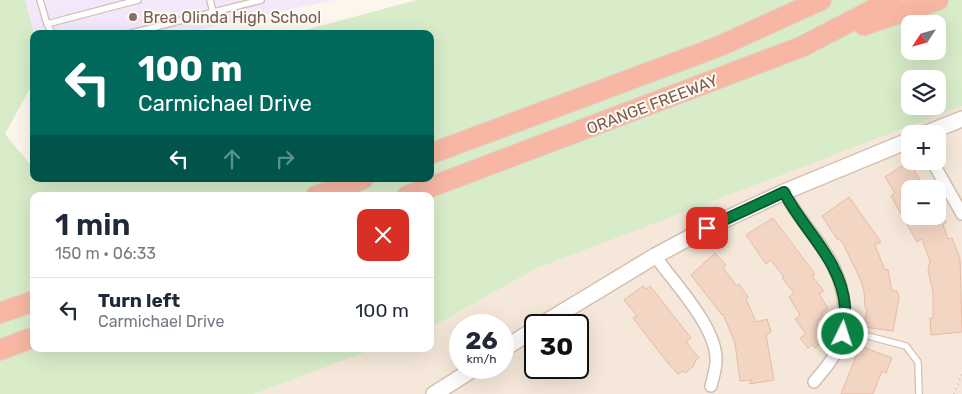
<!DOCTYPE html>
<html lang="en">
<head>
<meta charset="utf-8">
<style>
  :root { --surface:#fff; --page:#f6f6f7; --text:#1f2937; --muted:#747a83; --line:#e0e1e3 }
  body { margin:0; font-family:Rubik,sans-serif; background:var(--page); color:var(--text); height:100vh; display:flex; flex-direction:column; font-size:19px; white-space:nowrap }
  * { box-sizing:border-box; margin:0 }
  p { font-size:16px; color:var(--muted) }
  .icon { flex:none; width:28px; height:28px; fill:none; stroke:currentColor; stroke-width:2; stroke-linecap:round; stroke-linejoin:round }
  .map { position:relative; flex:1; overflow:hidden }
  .drawer { position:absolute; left:30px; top:192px; width:404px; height:160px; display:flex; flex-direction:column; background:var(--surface); border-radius:10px; box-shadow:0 5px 20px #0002 }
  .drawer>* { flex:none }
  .top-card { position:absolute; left:30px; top:30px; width:404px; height:152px; border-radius:10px; box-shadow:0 5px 20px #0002; background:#00695c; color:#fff; overflow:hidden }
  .needle { width:32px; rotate:234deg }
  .tools { position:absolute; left:901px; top:15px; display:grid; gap:10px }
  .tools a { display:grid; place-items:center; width:45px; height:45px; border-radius:10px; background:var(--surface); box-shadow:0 5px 20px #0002; font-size:25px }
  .speed { position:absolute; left:449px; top:314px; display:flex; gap:10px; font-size:25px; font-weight:700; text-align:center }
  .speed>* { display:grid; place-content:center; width:65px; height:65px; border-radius:50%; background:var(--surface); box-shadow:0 5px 20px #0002; line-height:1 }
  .speed small { font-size:12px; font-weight:400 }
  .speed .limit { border:2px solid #111; border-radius:8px; background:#fff; color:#111 }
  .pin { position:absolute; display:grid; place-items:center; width:42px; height:42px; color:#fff; margin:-21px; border-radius:10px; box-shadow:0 2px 8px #0006 }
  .me { position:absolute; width:55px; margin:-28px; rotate:4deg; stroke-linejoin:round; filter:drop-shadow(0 0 4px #0008) }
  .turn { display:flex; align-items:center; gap:18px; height:105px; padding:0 25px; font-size:22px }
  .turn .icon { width:65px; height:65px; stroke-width:2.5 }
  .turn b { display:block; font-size:35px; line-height:42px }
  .lanes { display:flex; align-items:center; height:48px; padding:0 25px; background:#0003; justify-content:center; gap:25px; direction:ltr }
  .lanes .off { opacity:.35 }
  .round { display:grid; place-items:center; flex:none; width:52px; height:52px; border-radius:10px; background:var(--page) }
  .head { display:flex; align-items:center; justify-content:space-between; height:85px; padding:0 25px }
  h1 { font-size:30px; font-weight:600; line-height:38px }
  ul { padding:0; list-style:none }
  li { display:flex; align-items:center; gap:15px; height:65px; padding:0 25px; border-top:1px solid var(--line) }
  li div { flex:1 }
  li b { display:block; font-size:19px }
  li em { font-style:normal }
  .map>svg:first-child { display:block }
  .residential { fill:#f5e8da; fill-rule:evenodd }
  .education { fill:#f3e8fa }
  .green { fill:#d8ecc9; fill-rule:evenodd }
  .building { fill:#f3d5c3; stroke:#e6bba3 }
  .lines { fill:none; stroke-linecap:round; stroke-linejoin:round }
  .lane-casing { stroke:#d1beb0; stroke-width:8 }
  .street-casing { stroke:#d1beb0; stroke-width:14 }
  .secondary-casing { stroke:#d6c0b0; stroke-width:18 }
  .highway-casing { stroke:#dad1cd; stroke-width:22 }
  .path { stroke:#d9b8a5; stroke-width:2; stroke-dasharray:1 4; stroke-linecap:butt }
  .lane { stroke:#fff; stroke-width:5.5 }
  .street { stroke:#fff; stroke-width:11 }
  .secondary { stroke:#fff; stroke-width:15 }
  .highway { stroke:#f7b7a3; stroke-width:20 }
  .route-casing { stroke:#07532c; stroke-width:12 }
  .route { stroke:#0b8043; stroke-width:9 }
  .education-dot { fill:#8d6e63; stroke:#fffaf3; stroke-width:2 }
  .labels { text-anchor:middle; stroke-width:4; stroke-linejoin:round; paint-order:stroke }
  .education-label { font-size:16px; fill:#785e54; stroke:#fffaf3; text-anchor:start }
  .street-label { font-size:16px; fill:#7a5c4d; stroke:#fffaf3 }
</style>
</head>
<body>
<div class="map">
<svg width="962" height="394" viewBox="0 0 962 394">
  <rect width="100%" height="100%" fill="#fdf6ec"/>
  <path class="residential" d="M962,48V394H254L374,349H430V328L537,268L910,106H938V79ZM910,134H938V161H910ZM910,189H938V216H910ZM460,325H502V368H460ZM535,325H578V368H535Z"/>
  <path class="education" d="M3,0H334L179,34H34Z"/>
  <path class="green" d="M0,0H25L34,34V81L5,134L34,169V179H430V34H290L417,0H962V106L537,268L430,328V196H34V349H374L254,394H0ZM910,24H938V51H910ZM910,79H938V106H910Z"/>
  <path class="building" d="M905,164L907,168L910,167L914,170L925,189H910V216H938L941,213L946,223L943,225L948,239L952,238L960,258L962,332L931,335L930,318H933V292L928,270L930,261L922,239L917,242L891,196L895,193L885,177Z
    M849,197L881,242L875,245L885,270L888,269L892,291H897L899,298L893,331L864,327L867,308H865L864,291L861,281L842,241L837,239L822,216Z
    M773,218L815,274L812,276L824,291L819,294L828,308L821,314L824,317L820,320L829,332L824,335L826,337L824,340L815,348L812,345L808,348L800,338L806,334L795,319L800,315L789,297L794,293L782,278L784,277L771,260L766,264L746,235Z
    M715,253L726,265L723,268L737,286L739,284L748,297L746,299L756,322L767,319L771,332L766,335L774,380L749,384L752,380L740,381L735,343L723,314L722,315L691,275Z
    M643,286L646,289L650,286L691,338L686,342L699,358L695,361L694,366L685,373L683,371L678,374L667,362L633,318L637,316L624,300Z
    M860,346L892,358L886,373L882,371L873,394H841Z"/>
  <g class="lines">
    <g class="lane-casing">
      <path id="lane" d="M40,0L47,24L53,34
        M210,0L213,12
        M47,24L138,0
        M128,34L261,0
        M843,334L864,335L906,346L918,362L919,394"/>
    </g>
    <g class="street-casing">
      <path id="street" d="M932,161L962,214
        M784,192C796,215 813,233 827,255C847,286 851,326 833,357C828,366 820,374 814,382
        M655,256C674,283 719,329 716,363C715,371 713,379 711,386"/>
    </g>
    <g class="secondary-casing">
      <path id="secondary" d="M924,134L962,119
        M541,325L655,256L707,228L784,192L910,140
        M502,350L535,329
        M434,394L475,368"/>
    </g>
    <g class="highway-casing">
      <path id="highway" d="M864,25L938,0
        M430,154L720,46L821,0
        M316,196L363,179
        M407,196L801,47L892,0
        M0,313L34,301
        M0,350L34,337"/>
    </g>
    <path class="path" d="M954,394L962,374"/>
    <use href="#lane" class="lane"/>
    <use href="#street" class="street"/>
    <use href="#secondary" class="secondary"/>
    <use href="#highway" class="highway"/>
  </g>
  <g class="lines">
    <g class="route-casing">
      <path id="route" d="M707,228L784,192C803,230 842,261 845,307C845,316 844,326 843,334"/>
    </g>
    <use href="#route" class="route"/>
  </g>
  <circle class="education-dot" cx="133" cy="17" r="5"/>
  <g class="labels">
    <g class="education-label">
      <text x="143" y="23">Brea Olinda High School</text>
    </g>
    <g class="street-label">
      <text transform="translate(652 104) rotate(-21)" y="6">ORANGE FREEWAY</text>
    </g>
  </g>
</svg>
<div class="tools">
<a><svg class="needle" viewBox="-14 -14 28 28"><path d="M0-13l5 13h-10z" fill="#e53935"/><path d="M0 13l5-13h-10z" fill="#747a83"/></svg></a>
<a><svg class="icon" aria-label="layers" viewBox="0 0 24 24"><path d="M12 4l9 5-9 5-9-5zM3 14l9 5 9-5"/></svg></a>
<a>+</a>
<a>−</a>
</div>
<div class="speed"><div>26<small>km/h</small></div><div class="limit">30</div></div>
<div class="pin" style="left:707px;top:228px;background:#d93025"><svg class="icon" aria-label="arrive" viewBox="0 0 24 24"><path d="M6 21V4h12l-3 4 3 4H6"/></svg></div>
<svg class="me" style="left:843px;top:334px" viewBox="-20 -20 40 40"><circle r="17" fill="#0b8043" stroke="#fff" stroke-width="3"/><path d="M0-11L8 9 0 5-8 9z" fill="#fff"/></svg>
<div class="top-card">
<div class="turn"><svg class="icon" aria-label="left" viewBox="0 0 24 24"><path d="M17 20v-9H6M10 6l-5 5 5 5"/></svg><div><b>100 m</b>Carmichael Drive</div></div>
<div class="lanes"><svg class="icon" aria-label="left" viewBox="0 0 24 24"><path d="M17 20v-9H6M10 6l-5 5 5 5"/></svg><svg class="icon off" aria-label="ahead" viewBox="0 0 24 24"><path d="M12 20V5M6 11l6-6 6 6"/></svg><svg class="icon off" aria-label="right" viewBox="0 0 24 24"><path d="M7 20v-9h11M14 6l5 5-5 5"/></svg></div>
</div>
<section class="drawer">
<div class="head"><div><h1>1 min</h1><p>150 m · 06:33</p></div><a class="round" style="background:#d93025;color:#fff"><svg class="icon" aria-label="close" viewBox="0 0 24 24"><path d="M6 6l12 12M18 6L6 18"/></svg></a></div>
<ul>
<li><svg class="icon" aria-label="left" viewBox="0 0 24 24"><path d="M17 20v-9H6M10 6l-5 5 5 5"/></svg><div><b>Turn left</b><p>Carmichael Drive</p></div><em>100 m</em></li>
</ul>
</section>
</div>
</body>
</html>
